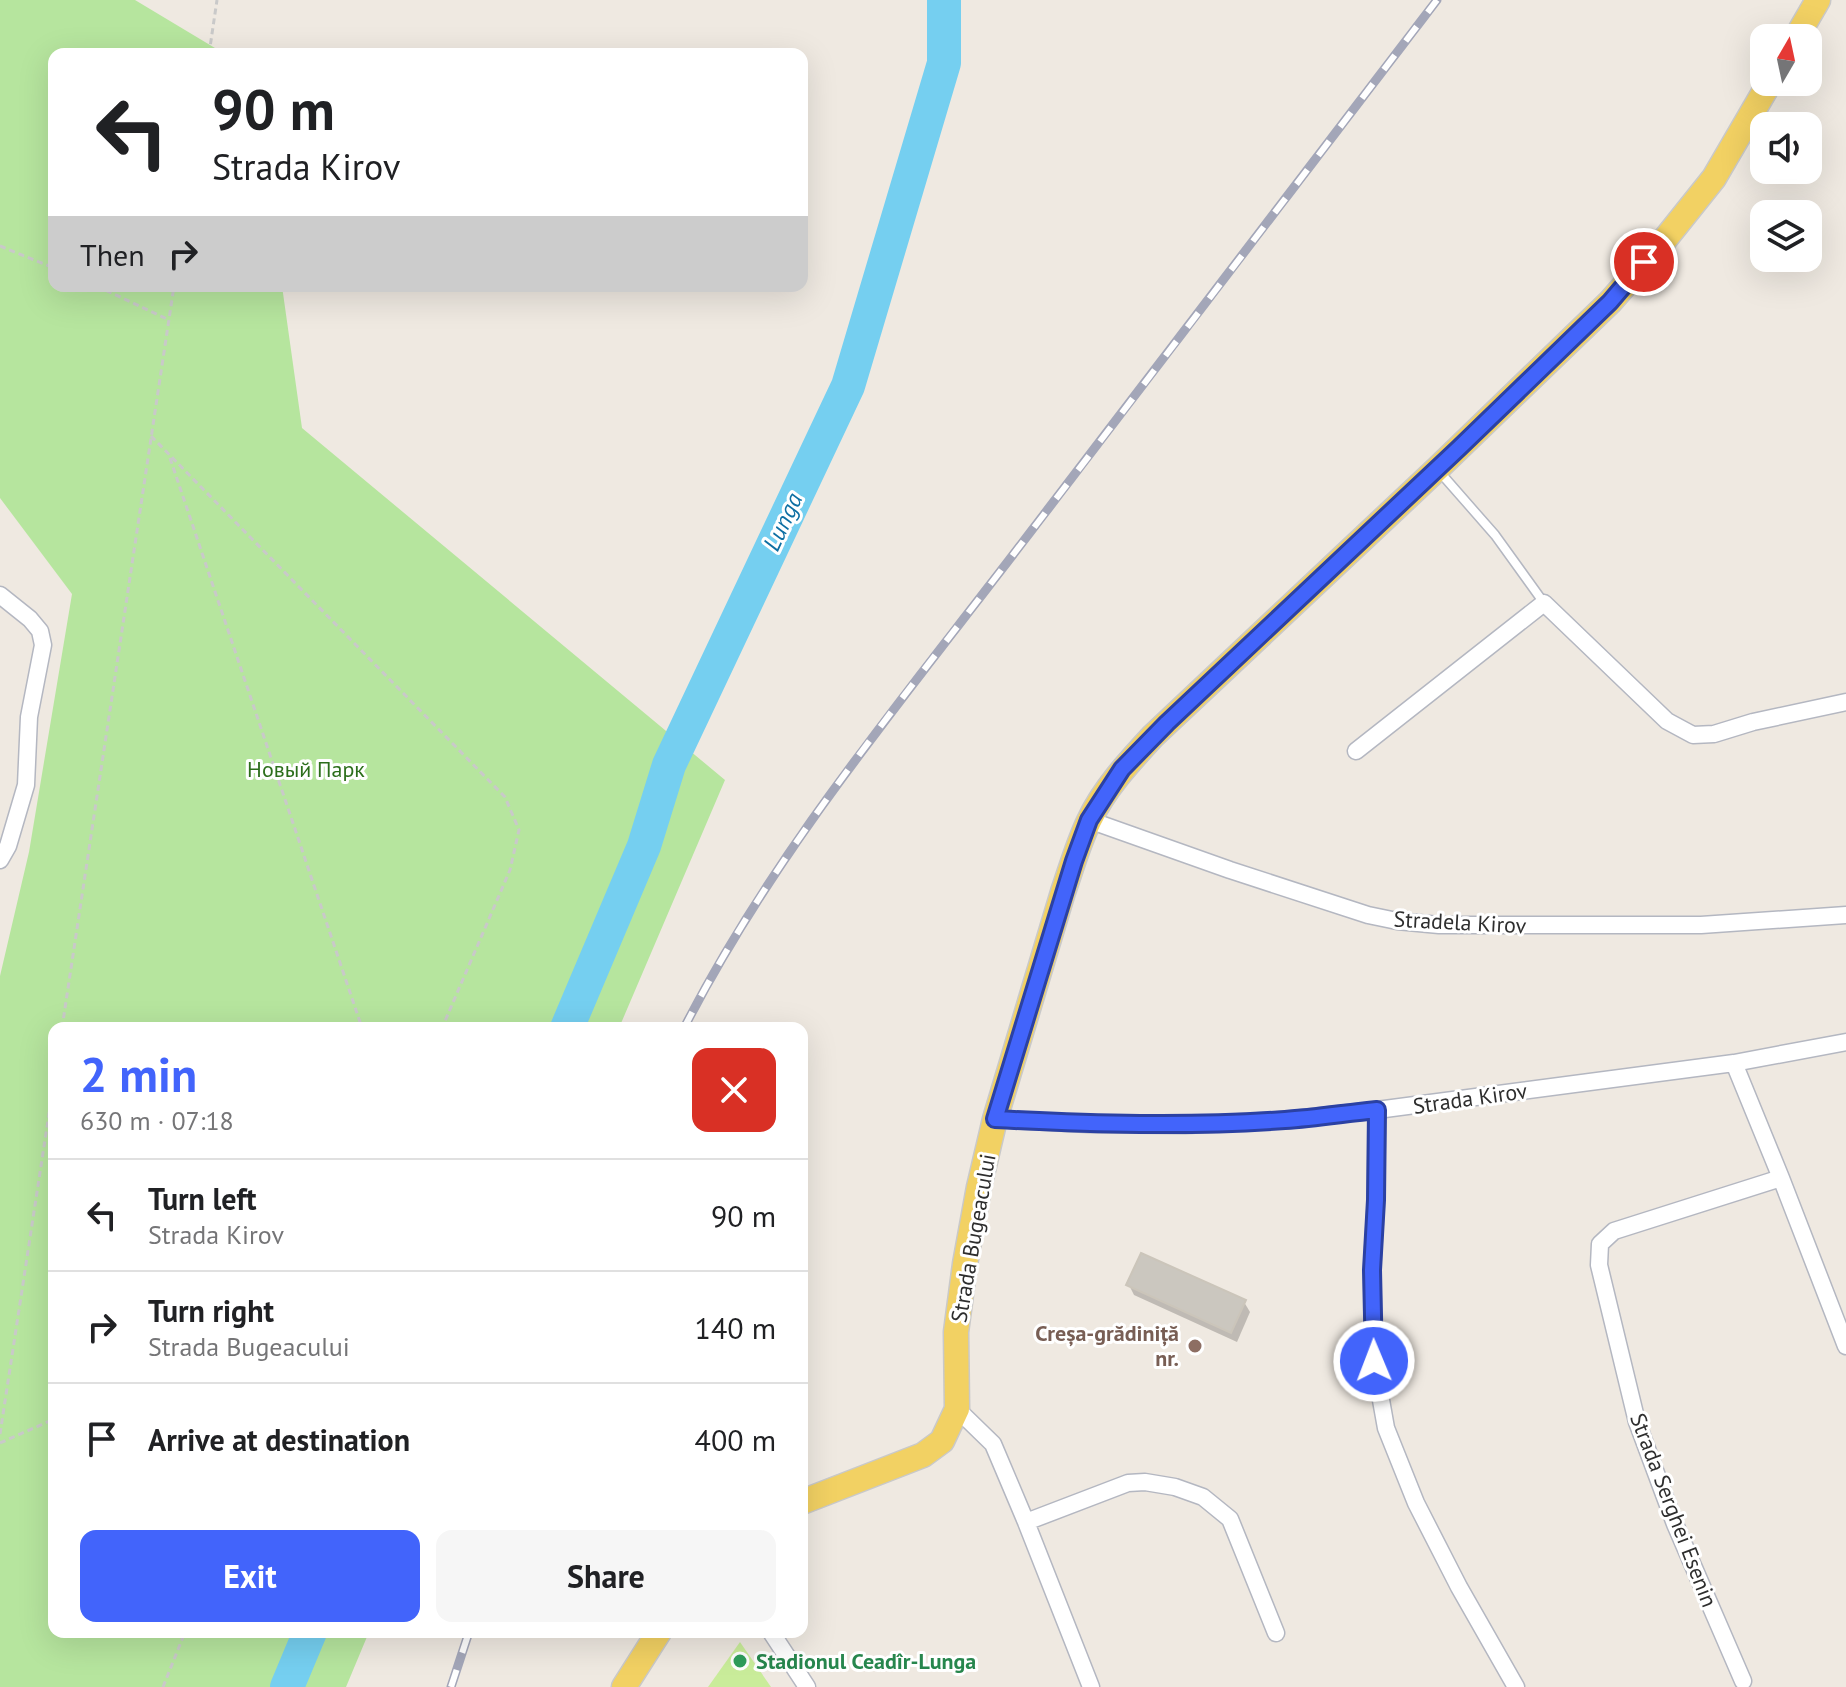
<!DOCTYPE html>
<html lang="en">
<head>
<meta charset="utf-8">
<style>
  :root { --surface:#fff; --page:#f6f6f6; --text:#202124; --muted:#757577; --line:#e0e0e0; --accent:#4264fb }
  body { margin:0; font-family:"PT Sans",sans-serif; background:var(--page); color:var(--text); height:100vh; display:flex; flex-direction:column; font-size:30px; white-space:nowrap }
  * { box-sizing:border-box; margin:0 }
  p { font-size:26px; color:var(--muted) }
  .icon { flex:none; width:44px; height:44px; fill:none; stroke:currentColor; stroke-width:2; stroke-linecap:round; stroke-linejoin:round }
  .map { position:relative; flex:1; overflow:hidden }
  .sheet { position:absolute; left:48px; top:1022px; width:760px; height:616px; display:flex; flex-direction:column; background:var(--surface); border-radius:16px; box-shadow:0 8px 32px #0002 }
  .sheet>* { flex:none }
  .hud { position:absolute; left:48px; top:48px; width:760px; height:244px; border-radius:16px; box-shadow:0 8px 32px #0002; background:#fff; color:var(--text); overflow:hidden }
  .needle { width:52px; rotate:9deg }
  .controls { position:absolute; left:1750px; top:24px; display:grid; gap:16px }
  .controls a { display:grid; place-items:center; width:72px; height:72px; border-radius:16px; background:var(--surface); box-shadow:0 8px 32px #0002; font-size:40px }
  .pin { position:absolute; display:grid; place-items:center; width:68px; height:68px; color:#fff; margin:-34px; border:4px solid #fff; border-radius:50%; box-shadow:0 2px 8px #0007 }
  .me { position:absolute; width:88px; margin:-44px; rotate:359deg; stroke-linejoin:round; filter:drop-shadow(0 0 6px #0008) }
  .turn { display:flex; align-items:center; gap:28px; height:168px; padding:0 32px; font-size:36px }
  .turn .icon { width:104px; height:104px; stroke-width:2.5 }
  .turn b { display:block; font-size:56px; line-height:68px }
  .then { display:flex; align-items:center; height:76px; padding:0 32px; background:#0003; gap:16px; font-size:30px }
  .round { display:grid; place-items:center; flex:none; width:84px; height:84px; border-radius:16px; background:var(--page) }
  .head { display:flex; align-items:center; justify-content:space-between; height:136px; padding:0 32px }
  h1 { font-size:48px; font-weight:700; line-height:60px; color:var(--accent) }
  .action { display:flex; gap:16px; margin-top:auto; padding:16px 32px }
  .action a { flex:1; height:92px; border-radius:16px; background:var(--accent); color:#fff; font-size:32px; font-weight:700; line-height:92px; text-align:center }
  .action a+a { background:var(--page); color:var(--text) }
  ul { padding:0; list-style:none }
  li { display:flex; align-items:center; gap:24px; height:112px; padding:0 32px; border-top:2px solid var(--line) }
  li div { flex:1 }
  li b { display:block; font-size:30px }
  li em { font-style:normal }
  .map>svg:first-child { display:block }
  .green { fill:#b6e59e }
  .pitch { fill:#c9ec9a }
  .shadow { fill:#0003 }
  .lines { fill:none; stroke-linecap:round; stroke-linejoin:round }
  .river { stroke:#75cff0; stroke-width:34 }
  .building { fill:#cbc7bf; stroke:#cbc5ba; stroke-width:2 }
  .lane-casing { stroke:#b4b7c1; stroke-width:11 }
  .street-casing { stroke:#b4b7c1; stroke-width:19 }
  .primary-casing { stroke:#c9c9c9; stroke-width:27 }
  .path { stroke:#c9c9c9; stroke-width:3; stroke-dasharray:6 4; stroke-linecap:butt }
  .lane { stroke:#fff; stroke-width:8 }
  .street { stroke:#fff; stroke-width:16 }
  .primary { stroke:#f2d163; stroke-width:24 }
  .rail-casing { stroke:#a3a6b8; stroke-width:9 }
  .rail { stroke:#fff; stroke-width:6; stroke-dasharray:18; stroke-linecap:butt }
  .route-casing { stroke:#2b41a3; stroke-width:20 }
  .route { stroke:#4264fb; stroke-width:14 }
  .education-dot { fill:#8d6e63; stroke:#fff; stroke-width:3 }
  .leisure-dot { fill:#2e9e5b; stroke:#fff; stroke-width:3 }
  .labels { text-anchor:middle; stroke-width:6; stroke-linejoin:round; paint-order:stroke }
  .park-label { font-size:22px; fill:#2c6e1b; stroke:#fff }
  .street-label { font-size:22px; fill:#2e2e2e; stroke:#fff }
  .education-label { font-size:22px; font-weight:bold; fill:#785e54; stroke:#fff; text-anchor:end }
  .leisure-label { font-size:22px; font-weight:bold; fill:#27864d; stroke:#fff; text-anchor:start }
  .water-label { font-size:24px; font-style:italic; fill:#0d6fa3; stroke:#fff }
</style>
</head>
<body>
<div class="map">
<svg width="1846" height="1687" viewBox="0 0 1846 1687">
  <rect width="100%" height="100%" fill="#efe9e1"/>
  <path class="green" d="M0,0H135L225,54H54V286H282L302,428L725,780L619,1028H54V1632H369L346,1687H0V976L29,852L72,594L0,498Z"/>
  <path class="pitch" d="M740,1642L771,1687H708Z"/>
  <path class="shadow" d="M1129,1285L1244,1302L1250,1312L1237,1342L1134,1295Z"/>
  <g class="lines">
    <path class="river" d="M567,1028L644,846L669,765L848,386L944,63V0
      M287,1687L310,1632"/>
  </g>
  <path class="building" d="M1141,1253L1246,1300L1231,1333L1126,1285Z"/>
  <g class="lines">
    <g class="lane-casing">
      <path id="lane" d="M1438,470L1495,535L1544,603"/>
    </g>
    <g class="street-casing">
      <path id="street" d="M0,595L30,619L40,631L43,645L29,717L26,785L8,846L0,860
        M1356,751L1544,603L1667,721L1693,735L1714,734L1753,722L1846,702
        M1089,820L1230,870L1368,915L1397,921L1439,925H1701L1846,915
        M1734,1063L1781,1178L1846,1346
        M1377,1110L1376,1200L1372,1270L1374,1361L1386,1428L1416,1503L1459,1587L1516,1687
        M995,1119L1089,1124L1185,1125L1285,1120L1377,1110L1734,1063L1846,1042
        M957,1409L993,1444L1026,1522L1091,1687
        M1026,1522L1128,1483L1145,1482L1175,1487L1203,1497L1230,1519L1276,1633
        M771,1632L807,1687
        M1743,1681L1675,1524L1637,1422L1599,1265L1600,1244L1614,1231L1781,1178"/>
    </g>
    <g class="primary-casing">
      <path id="primary" d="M1796,38L1818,0
        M802,1502L923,1455L942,1441L957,1409L956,1332L965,1264L979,1187L995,1119L1063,892C1071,869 1078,844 1089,821C1104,789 1129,762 1153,736L1437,469L1610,302L1662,243L1714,178L1770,82
        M624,1687L659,1632"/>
    </g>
    <path class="path" d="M209,54L217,0
      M0,246L54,268
      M97,286L169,320
      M151,436L505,797L519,830L510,870L442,1028
      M170,458L362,1028
      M62,1028L174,286
      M0,1434L54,1081
      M0,1443L54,1419
      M163,1687L185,1632"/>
    <use href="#lane" class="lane"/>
    <use href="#street" class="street"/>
    <use href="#primary" class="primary"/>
    <g class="rail-casing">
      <path id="rail" d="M684,1028C771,858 893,711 1009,560C1152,374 1294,187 1437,0
        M451,1687L469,1632"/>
    </g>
    <use href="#rail" class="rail"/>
  </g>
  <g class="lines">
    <g class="route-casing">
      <path id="route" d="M1374,1361L1372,1270L1376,1200L1377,1110C1346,1113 1316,1118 1285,1120C1188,1127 1092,1124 995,1119L1074,861L1089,820L1122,769L1167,723L1459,448L1610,302L1644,262"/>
    </g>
    <use href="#route" class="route"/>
  </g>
  <circle class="education-dot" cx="1195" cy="1346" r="8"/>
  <circle class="leisure-dot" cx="740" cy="1661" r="8"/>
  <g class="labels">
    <g class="park-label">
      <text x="306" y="777">Новый Парк</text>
    </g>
    <g class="street-label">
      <text transform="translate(1460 922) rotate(3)" y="8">Stradela Kirov</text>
      <text transform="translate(1470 1098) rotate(-8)" y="8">Strada Kirov</text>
      <text transform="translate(973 1238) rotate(-80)" y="8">Strada Bugeacului</text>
      <text transform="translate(1674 1510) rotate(69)" y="8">Strada Serghei Esenin</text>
    </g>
    <g class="education-label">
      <text x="1179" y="1341">Creșa-grădiniță<tspan x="1179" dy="25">nr.</tspan></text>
    </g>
    <g class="leisure-label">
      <text x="756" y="1669">Stadionul Ceadîr-Lunga</text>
    </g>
    <g class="water-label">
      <text transform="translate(783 522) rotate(-65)" y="8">Lunga</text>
    </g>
  </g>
</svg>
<div class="controls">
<a><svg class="needle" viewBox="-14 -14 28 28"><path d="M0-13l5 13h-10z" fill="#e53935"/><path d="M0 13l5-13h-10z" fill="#757577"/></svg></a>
<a><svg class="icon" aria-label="sound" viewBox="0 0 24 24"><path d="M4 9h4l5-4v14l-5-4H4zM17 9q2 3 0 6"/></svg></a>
<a><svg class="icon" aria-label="layers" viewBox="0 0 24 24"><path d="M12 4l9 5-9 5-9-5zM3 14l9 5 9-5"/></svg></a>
</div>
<div class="pin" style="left:1644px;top:262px;background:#d93025"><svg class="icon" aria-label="arrive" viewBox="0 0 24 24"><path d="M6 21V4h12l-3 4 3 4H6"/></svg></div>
<svg class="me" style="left:1374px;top:1361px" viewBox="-20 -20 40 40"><circle r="17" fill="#4264fb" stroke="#fff" stroke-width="3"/><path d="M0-11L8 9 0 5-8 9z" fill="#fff"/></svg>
<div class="hud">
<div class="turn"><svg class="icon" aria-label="left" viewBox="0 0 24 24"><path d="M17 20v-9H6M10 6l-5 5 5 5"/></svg><div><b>90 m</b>Strada Kirov</div></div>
<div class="then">Then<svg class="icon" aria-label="right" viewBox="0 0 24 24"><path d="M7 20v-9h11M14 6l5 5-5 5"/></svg></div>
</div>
<section class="sheet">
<div class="head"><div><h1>2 min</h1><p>630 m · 07:18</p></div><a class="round" style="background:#d93025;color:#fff"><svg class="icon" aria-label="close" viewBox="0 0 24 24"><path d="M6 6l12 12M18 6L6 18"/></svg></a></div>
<ul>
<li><svg class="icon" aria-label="left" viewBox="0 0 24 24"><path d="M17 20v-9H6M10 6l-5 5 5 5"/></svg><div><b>Turn left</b><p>Strada Kirov</p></div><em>90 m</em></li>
<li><svg class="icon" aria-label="right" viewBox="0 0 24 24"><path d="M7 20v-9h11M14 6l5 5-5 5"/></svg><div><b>Turn right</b><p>Strada Bugeacului</p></div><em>140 m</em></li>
<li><svg class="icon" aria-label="arrive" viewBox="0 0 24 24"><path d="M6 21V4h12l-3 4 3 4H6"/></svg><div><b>Arrive at destination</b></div><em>400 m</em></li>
</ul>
<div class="action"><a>Exit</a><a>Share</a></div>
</section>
</div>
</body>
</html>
